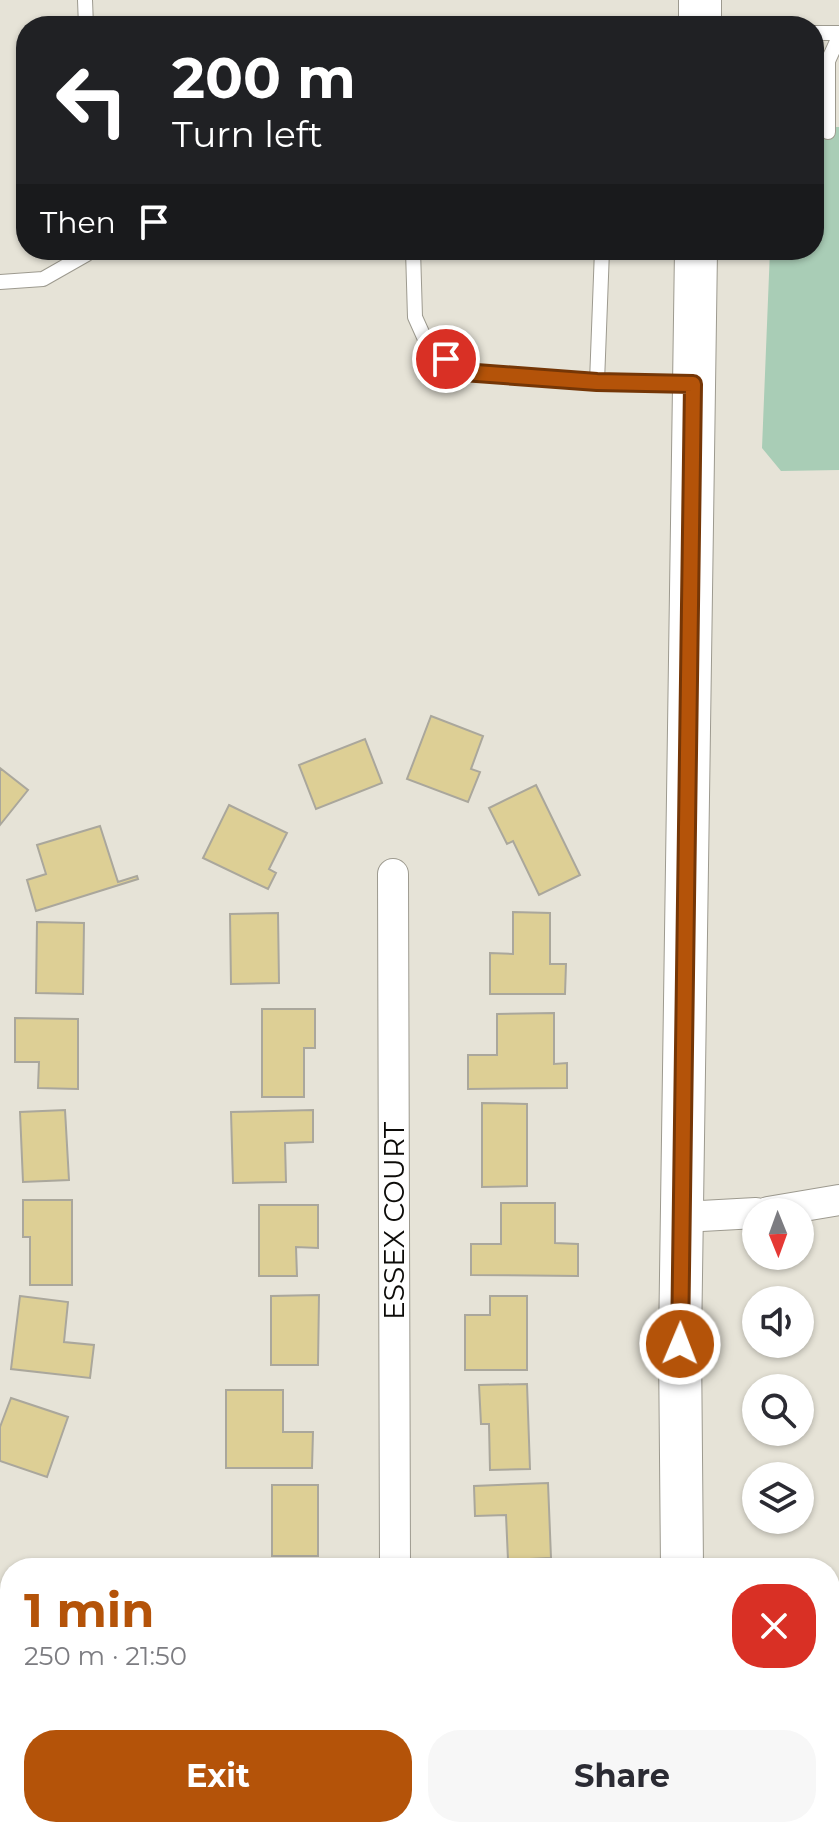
<!DOCTYPE html>
<html lang="en">
<head>
<meta charset="utf-8">
<style>
  :root { --surface:#fff; --page:#f7f7f7; --text:#2b2b33; --muted:#7c7c81; --accent:#b45309 }
  body { margin:0; font-family:Montserrat,sans-serif; background:var(--page); color:var(--text); height:100vh; display:flex; flex-direction:column; font-size:30px; white-space:nowrap }
  * { box-sizing:border-box; margin:0 }
  p { font-size:26px; color:var(--muted) }
  .icon { flex:none; width:44px; height:44px; fill:none; stroke:currentColor; stroke-width:2; stroke-linecap:round; stroke-linejoin:round }
  .map { position:relative; flex:1; overflow:hidden }
  .details { position:absolute; left:0px; top:1558px; width:840px; height:280px; display:flex; flex-direction:column; background:var(--surface); border-radius:32px 32px 0 0; box-shadow:0 2px 6px #0004 }
  .details>* { flex:none }
  .top-card { position:absolute; left:16px; top:16px; width:808px; height:244px; border-radius:32px; box-shadow:0 2px 6px #0004; background:#202124; color:#fff; overflow:hidden }
  .needle { width:52px; rotate:179deg }
  .tools { position:absolute; left:742px; top:1198px; display:grid; gap:16px }
  .tools a { display:grid; place-items:center; width:72px; height:72px; border-radius:50%; background:var(--surface); box-shadow:0 2px 6px #0004; font-size:40px }
  .pin { position:absolute; display:grid; place-items:center; width:68px; height:68px; color:#fff; margin:-34px; border:4px solid #fff; border-radius:50%; box-shadow:0 2px 8px #0007 }
  .me { position:absolute; width:88px; margin:-44px; rotate:1deg; stroke-linejoin:round; filter:drop-shadow(0 0 6px #0008) }
  .turn { display:flex; align-items:center; gap:28px; height:168px; padding:0 24px; font-size:36px }
  .turn .icon { width:104px; height:104px; stroke-width:2.5 }
  .turn b { display:block; font-size:56px; line-height:68px }
  .then { display:flex; align-items:center; height:76px; padding:0 24px; background:#0003; gap:16px; font-size:30px }
  .round { display:grid; place-items:center; flex:none; width:84px; height:84px; border-radius:32px; background:var(--page) }
  .overview { display:flex; align-items:center; justify-content:space-between; height:136px; padding:0 24px }
  h1 { font-size:48px; font-weight:700; line-height:60px; color:var(--accent) }
  .primary-button { display:flex; gap:16px; margin-top:auto; padding:16px 24px }
  .primary-button a { flex:1; height:92px; border-radius:32px; background:var(--accent); color:#fff; font-size:32px; font-weight:700; line-height:92px; text-align:center }
  .primary-button a+a { background:var(--page); color:var(--text) }
  .map>svg:first-child { display:block }
  .green { fill:#a9cdb6 }
  .building { fill:#ddcf95; stroke:#aaa79c; stroke-width:2 }
  .lines { fill:none; stroke-linecap:round; stroke-linejoin:round }
  .service-casing { stroke:#9d9a8f; stroke-width:16 }
  .minor-casing { stroke:#9d9a8f; stroke-width:32 }
  .secondary-casing { stroke:#9d9a8f; stroke-width:44 }
  .service { stroke:#fff; stroke-width:14 }
  .minor { stroke:#fff; stroke-width:30 }
  .secondary { stroke:#fff; stroke-width:42 }
  .route-casing { stroke:#753606; stroke-width:20 }
  .route { stroke:#b45309; stroke-width:14 }
  .labels { text-anchor:middle; stroke-width:6; stroke-linejoin:round; paint-order:stroke }
  .street-label { font-size:28px; fill:#0c0b08; stroke:#fff }
</style>
</head>
<body>
<div class="map">
<svg width="839" height="1838" viewBox="0 0 839 1838">
  <rect width="100%" height="100%" fill="#e6e3d7"/>
  <path class="green" d="M814,127H839V470L781,471L762,448L770,250H814Z"/>
  <path class="building" d="M431,716L483,736L471,769L480,772L468,802L407,779Z
    M365,739L382,783L316,809L299,765Z
    M0,768L28,790L0,825Z
    M536,785L580,875L539,895L513,841L507,844L489,808Z
    M229,805L287,833L269,869L276,873L268,889L203,858Z
    M100,826L118,882L137,876L138,879L36,911L27,880L46,874L37,845Z
    M513,912L550,913V964H566L565,994H490V953L513,954Z
    M278,913L279,983L231,984L230,914Z
    M37,922L84,923L83,994L36,993Z
    M262,1009H315V1048H304V1097H262Z
    M554,1013V1064L567,1063V1088L468,1089V1055H497V1014Z
    M15,1018L78,1019V1089L38,1088L39,1062H15Z
    M482,1103L527,1104V1186L482,1187Z
    M65,1110L69,1180L23,1182L20,1112Z
    M313,1110V1142L285,1143L286,1182L233,1183L231,1112Z
    M23,1200H72V1285H30V1237H23Z
    M501,1203H555V1243L578,1244V1276L471,1275V1244H501Z
    M259,1205H318V1248L296,1247L297,1276H259Z
    M319,1295L318,1365H271V1296Z
    M20,1296L68,1302L64,1342L94,1345L90,1378L11,1369Z
    M490,1296H527V1370H465V1315H490Z
    M527,1384L530,1469L490,1470L489,1424H481L479,1385Z
    M226,1390H283V1432H313L312,1468H226Z
    M11,1398L68,1417L47,1477L0,1461V1427Z
    M548,1483L551,1558L508,1560L506,1515L475,1516L474,1486Z
    M272,1485H318V1556H272Z
    M7,1584L10,1586V1666L6,1671L0,1665V1592Z
    M836,1592L839,1594V1663L830,1659V1606Z
    M830,1708H839V1773H830Z
    M830,1798H839V1838H814V1828H830Z"/>
  <g class="lines">
    <g class="service-casing">
      <path id="service" d="M85,0L86,26
        M814,33H839
        M828,132V61L839,37
        M413,250L415,317L428,346L463,372L597,382L689,384
        M0,282L43,279L87,254L88,250
        M597,382L602,250"/>
    </g>
    <g class="minor-casing">
      <path id="minor" d="M393,874L395,1568
        M768,1212L839,1200
        M683,1217L756,1213
        M0,1766L10,1773
        M135,1828L192,1838
        M395,1828V1838
        M558,1838L684,1837"/>
    </g>
    <g class="secondary-casing">
      <path id="secondary" d="M700,26V0
        M682,1568L680,1344L696,250
        M684,1828V1838"/>
    </g>
    <use href="#service" class="service"/>
    <use href="#minor" class="minor"/>
    <use href="#secondary" class="secondary"/>
  </g>
  <g class="lines">
    <g class="route-casing">
      <path id="route" d="M446,359L463,372L597,382L693,384L680,1344"/>
    </g>
    <use href="#route" class="route"/>
  </g>
  <g class="labels">
    <g class="street-label">
      <text transform="translate(394 1221) rotate(-90)" y="10">ESSEX COURT</text>
    </g>
  </g>
</svg>
<div class="tools">
<a><svg class="needle" viewBox="-14 -14 28 28"><path d="M0-13l5 13h-10z" fill="#e53935"/><path d="M0 13l5-13h-10z" fill="#7c7c81"/></svg></a>
<a><svg class="icon" aria-label="sound" viewBox="0 0 24 24"><path d="M4 9h4l5-4v14l-5-4H4zM17 9q2 3 0 6"/></svg></a>
<a><svg class="icon" aria-label="search" viewBox="0 0 24 24"><circle cx="10" cy="10" r="6"/><path d="M15 15l6 6"/></svg></a>
<a><svg class="icon" aria-label="layers" viewBox="0 0 24 24"><path d="M12 4l9 5-9 5-9-5zM3 14l9 5 9-5"/></svg></a>
</div>
<div class="pin" style="left:446px;top:359px;background:#d93025"><svg class="icon" aria-label="arrive" viewBox="0 0 24 24"><path d="M6 21V4h12l-3 4 3 4H6"/></svg></div>
<svg class="me" style="left:680px;top:1344px" viewBox="-20 -20 40 40"><circle r="17" fill="#b45309" stroke="#fff" stroke-width="3"/><path d="M0-11L8 9 0 5-8 9z" fill="#fff"/></svg>
<div class="top-card">
<div class="turn"><svg class="icon" aria-label="left" viewBox="0 0 24 24"><path d="M17 20v-9H6M10 6l-5 5 5 5"/></svg><div><b>200 m</b>Turn left</div></div>
<div class="then">Then<svg class="icon" aria-label="arrive" viewBox="0 0 24 24"><path d="M6 21V4h12l-3 4 3 4H6"/></svg></div>
</div>
<section class="details">
<div class="overview"><div><h1>1 min</h1><p>250 m · 21:50</p></div><a class="round" style="background:#d93025;color:#fff"><svg class="icon" aria-label="close" viewBox="0 0 24 24"><path d="M6 6l12 12M18 6L6 18"/></svg></a></div>
<div class="primary-button"><a>Exit</a><a>Share</a></div>
</section>
</div>
</body>
</html>
